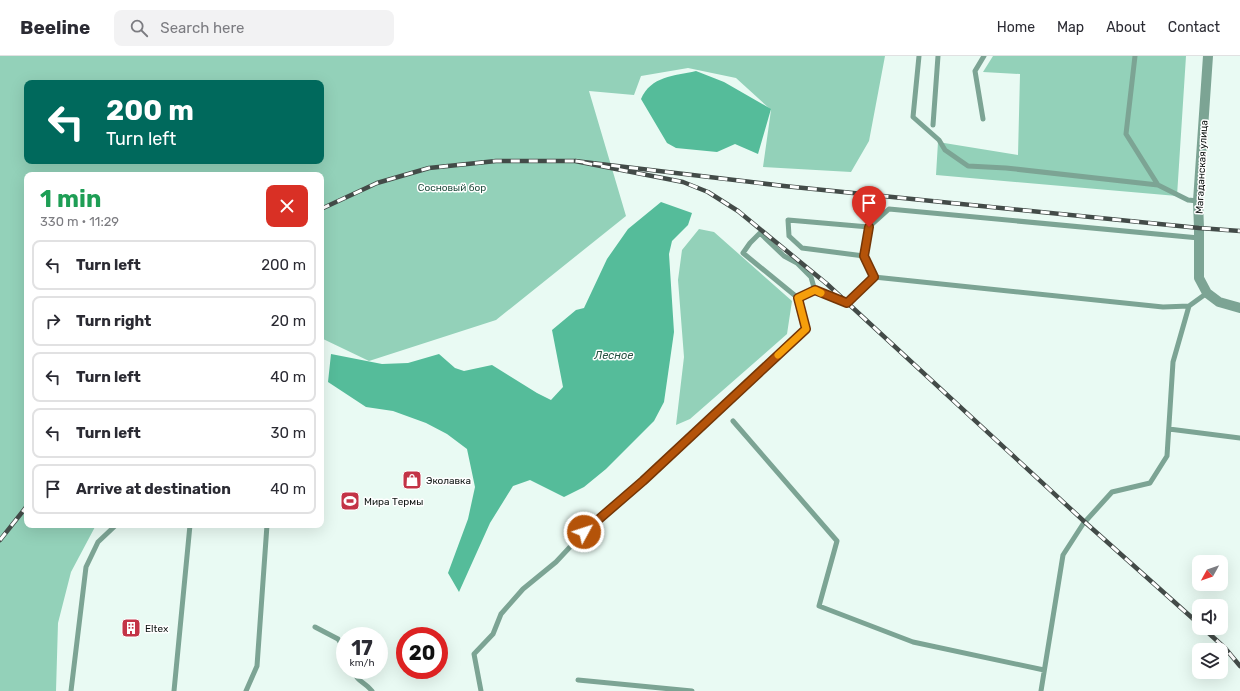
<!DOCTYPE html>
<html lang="en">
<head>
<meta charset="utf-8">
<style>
  :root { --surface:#fff; --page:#f2f2f3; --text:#2b2b33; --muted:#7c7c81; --line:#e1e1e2 }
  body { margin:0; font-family:Rubik,sans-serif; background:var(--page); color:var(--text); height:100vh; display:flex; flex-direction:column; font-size:15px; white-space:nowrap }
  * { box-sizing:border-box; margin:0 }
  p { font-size:13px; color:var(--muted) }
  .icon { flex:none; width:22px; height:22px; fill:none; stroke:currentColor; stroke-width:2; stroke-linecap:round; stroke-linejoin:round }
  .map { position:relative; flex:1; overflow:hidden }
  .side { position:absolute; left:24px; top:116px; width:300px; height:356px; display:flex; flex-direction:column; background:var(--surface); border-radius:8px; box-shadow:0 4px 16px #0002 }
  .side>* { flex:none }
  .banner { position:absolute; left:24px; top:24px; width:300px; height:84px; border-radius:8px; box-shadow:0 4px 16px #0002; background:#00695c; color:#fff; overflow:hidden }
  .needle { width:26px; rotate:230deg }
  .fabs { position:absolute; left:1192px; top:499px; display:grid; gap:8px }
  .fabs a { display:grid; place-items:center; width:36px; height:36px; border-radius:8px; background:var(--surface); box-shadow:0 4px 16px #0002; font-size:20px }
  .speed { position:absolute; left:336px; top:571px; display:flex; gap:8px; font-size:20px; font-weight:700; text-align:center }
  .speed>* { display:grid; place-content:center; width:52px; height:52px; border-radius:50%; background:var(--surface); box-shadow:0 4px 16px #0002; line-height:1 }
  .speed small { font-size:10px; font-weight:400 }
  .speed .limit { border:6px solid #d22; background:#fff; color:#111 }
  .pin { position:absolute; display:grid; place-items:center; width:34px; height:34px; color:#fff; margin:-41px -17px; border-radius:50% 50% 50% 0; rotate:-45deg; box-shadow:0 0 4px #0007 }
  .pin .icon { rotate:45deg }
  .me { position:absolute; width:44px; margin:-22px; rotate:50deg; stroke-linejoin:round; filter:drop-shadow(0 0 3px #0008) }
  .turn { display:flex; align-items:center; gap:14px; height:84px; padding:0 16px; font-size:18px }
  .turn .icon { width:52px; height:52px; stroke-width:2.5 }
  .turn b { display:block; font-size:28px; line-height:34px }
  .round { display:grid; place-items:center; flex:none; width:42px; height:42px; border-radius:8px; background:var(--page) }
  .headline { display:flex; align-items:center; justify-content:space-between; height:68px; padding:0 16px }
  h1 { font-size:24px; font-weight:700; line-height:30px; color:#1e9e55 }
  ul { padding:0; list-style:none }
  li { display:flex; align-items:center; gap:12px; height:50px; margin:0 8px 6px; padding:0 8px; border:2px solid var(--line); border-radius:8px }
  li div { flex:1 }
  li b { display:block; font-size:15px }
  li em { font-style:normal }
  header { display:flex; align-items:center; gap:24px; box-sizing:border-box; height:56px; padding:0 20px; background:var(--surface); border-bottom:1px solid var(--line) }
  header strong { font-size:19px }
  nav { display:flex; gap:22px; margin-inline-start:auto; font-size:14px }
  .search { width:280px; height:36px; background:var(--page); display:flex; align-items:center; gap:10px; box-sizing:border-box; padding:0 14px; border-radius:8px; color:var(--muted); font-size:15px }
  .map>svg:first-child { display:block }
  .green { fill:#93d1b9; fill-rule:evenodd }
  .water { fill:#55bc9a }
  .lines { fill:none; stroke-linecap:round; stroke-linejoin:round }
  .service { stroke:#7ca494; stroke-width:5 }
  .minor { stroke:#7ca494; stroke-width:10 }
  .rail-casing { stroke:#434b48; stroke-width:4.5 }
  .rail { stroke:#fff; stroke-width:3; stroke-dasharray:9; stroke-linecap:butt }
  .route-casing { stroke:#753606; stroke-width:10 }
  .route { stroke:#b45309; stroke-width:7 }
  .slow { stroke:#f59e0b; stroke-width:7 }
  .labels { text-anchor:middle; stroke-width:3; stroke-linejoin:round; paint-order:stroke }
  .street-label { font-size:10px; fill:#0c1210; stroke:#fff }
  .park-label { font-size:10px; fill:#214d3e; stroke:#fff }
  .poi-label { font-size:10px; fill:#0c1210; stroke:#fff; text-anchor:start }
  .water-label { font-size:11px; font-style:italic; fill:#265242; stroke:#fff }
</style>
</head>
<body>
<header>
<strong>Beeline</strong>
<div class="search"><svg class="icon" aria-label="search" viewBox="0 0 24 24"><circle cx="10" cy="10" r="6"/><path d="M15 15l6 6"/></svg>Search here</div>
<nav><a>Home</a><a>Map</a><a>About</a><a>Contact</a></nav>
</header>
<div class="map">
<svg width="1240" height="635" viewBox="0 0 1240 635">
  <rect width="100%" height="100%" fill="#e9faf3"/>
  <path class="green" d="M0,0H885L869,85L851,116L763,111L771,54L736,22L688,12L641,20L634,39L589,35L626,160L496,264L369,305L321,282V119H27V469H96L71,516L58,567L56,635H0ZM27,27H321V105H27Z
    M993,0H1186L1177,140L936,119L938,86L1018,99L1020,18L983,16Z
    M699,173L714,176L792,245L787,278L690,363L676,369L684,301L678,224L682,194Z"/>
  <path class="water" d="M696,15L724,26L771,53L758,98L735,88L717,96L676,92L667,87L641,43C651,20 674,20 696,15Z
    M661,146L692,157L688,169L672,185L669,198L674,276L664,346L654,365L606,413L584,431L564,441L530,424L513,430L490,467L459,536L448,517L468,463L475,431L467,393L447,378L426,367L393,355L366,351L328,326L331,298L382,308L408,307L439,298L455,312L464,315L492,309L537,337L551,344L563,331L552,274L576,254L584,252L607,203L628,173Z"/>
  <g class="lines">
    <path class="service" d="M919,0L913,61L939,84L945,94L968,110L1006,112L1158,129L1188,144L1198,145
      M1135,0L1126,78L1158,129
      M983,63L975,15L984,0
      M933,69L938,0
      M864,200L802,192L789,180L788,164L869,171
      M874,221L864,200L869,171L889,153L1199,182
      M798,242L743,197L750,187L760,177L784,200L797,207L811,221L815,235
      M733,365L837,485L819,550L913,586L1044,614
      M1169,373L1240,382
      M315,571L338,583L345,594
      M353,614C358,627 364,625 372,635
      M578,624L692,635
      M71,635L86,511L98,486L116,469
      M174,635L190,469
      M246,635L257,610L267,469
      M481,635L474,598L493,578L501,558L523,533L556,506L584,476L643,425L806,273L798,242L815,235L847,247L874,221L1163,251L1189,250L1207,237
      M1041,635L1063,499L1083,468L1112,436L1150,427L1167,400L1173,306L1189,250"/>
    <path class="minor" d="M1208,0L1198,145L1199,172V222L1207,237L1219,246L1240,252"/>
    <g class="rail-casing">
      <path id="rail" d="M321,153L377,127L429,112L496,105H575
        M0,484L27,450
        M1199,568L1087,468L827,228L738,155L708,136L683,126L575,105L784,130L1199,172L1240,175
        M1203,572L1225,592L1240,610"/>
    </g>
    <use href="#rail" class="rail"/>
  </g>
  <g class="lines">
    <g class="route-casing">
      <path id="route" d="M584,476L643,425L806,273L798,242L815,234L847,247L874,221L864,200L869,171"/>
    </g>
    <use href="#route" class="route"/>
    <path class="slow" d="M778,299L806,273L798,242L815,234L821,237"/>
  </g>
  <defs>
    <g id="shop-square" transform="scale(1)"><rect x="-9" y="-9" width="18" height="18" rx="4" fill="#c33346" stroke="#fff"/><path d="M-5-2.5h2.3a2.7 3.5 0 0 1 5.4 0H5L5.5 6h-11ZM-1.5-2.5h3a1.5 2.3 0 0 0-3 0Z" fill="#fff"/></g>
    <g id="stadium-square" transform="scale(1)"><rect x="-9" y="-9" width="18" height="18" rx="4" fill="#c33346" stroke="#fff"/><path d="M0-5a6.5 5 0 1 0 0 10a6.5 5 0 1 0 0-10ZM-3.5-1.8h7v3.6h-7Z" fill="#fff"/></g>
    <g id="building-square" transform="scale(1)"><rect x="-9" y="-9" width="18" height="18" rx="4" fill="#c33346" stroke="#fff"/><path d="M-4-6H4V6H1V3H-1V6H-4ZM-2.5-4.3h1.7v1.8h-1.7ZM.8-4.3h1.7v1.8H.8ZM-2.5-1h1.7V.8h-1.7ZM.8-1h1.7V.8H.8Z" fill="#fff"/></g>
  </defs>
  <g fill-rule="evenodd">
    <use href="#shop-square" x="412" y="424"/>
    <use href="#stadium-square" x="350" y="445"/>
    <use href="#building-square" x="131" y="572"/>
  </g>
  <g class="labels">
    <g class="street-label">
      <text transform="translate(1201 111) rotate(-87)" y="4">Магаданская улица</text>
    </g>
    <g class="park-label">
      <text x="452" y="135">Сосновый бор</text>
    </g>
    <g class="poi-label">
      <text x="426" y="428">Эколавка</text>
      <text x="364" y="449">Мира Термы</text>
      <text x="145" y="576">Eltex</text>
    </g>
    <g class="water-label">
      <text x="614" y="303">Лесное</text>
    </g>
  </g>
</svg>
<div class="fabs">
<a><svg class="needle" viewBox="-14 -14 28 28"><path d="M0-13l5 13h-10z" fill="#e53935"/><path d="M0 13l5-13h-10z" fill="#7c7c81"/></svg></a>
<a><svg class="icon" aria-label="sound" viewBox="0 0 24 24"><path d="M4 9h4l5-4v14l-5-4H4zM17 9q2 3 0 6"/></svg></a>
<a><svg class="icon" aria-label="layers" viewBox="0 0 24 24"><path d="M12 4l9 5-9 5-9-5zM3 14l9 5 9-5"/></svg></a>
</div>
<div class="speed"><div>17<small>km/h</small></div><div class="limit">20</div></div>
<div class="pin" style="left:869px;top:171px;background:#d93025"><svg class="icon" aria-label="arrive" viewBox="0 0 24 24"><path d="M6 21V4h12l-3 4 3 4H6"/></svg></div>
<svg class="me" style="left:584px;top:476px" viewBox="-20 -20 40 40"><circle r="17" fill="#b45309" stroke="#fff" stroke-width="3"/><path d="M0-11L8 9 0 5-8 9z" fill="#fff"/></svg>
<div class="banner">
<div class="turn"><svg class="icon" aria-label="left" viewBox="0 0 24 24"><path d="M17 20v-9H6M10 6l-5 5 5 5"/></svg><div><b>200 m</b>Turn left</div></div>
</div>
<section class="side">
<div class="headline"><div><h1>1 min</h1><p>330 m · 11:29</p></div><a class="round" style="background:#d93025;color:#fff"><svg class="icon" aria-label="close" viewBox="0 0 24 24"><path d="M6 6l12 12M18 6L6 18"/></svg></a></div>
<ul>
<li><svg class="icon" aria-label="left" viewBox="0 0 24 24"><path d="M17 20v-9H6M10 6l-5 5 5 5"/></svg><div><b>Turn left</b></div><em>200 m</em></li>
<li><svg class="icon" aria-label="right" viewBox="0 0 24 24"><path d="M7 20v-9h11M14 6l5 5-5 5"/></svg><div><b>Turn right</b></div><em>20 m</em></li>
<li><svg class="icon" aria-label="left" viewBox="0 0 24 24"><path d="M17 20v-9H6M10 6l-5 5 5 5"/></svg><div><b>Turn left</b></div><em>40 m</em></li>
<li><svg class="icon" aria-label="left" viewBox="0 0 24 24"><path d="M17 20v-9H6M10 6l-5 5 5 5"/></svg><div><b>Turn left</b></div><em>30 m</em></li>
<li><svg class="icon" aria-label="arrive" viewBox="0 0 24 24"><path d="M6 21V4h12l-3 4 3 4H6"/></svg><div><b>Arrive at destination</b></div><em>40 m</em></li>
</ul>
</section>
</div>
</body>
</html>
